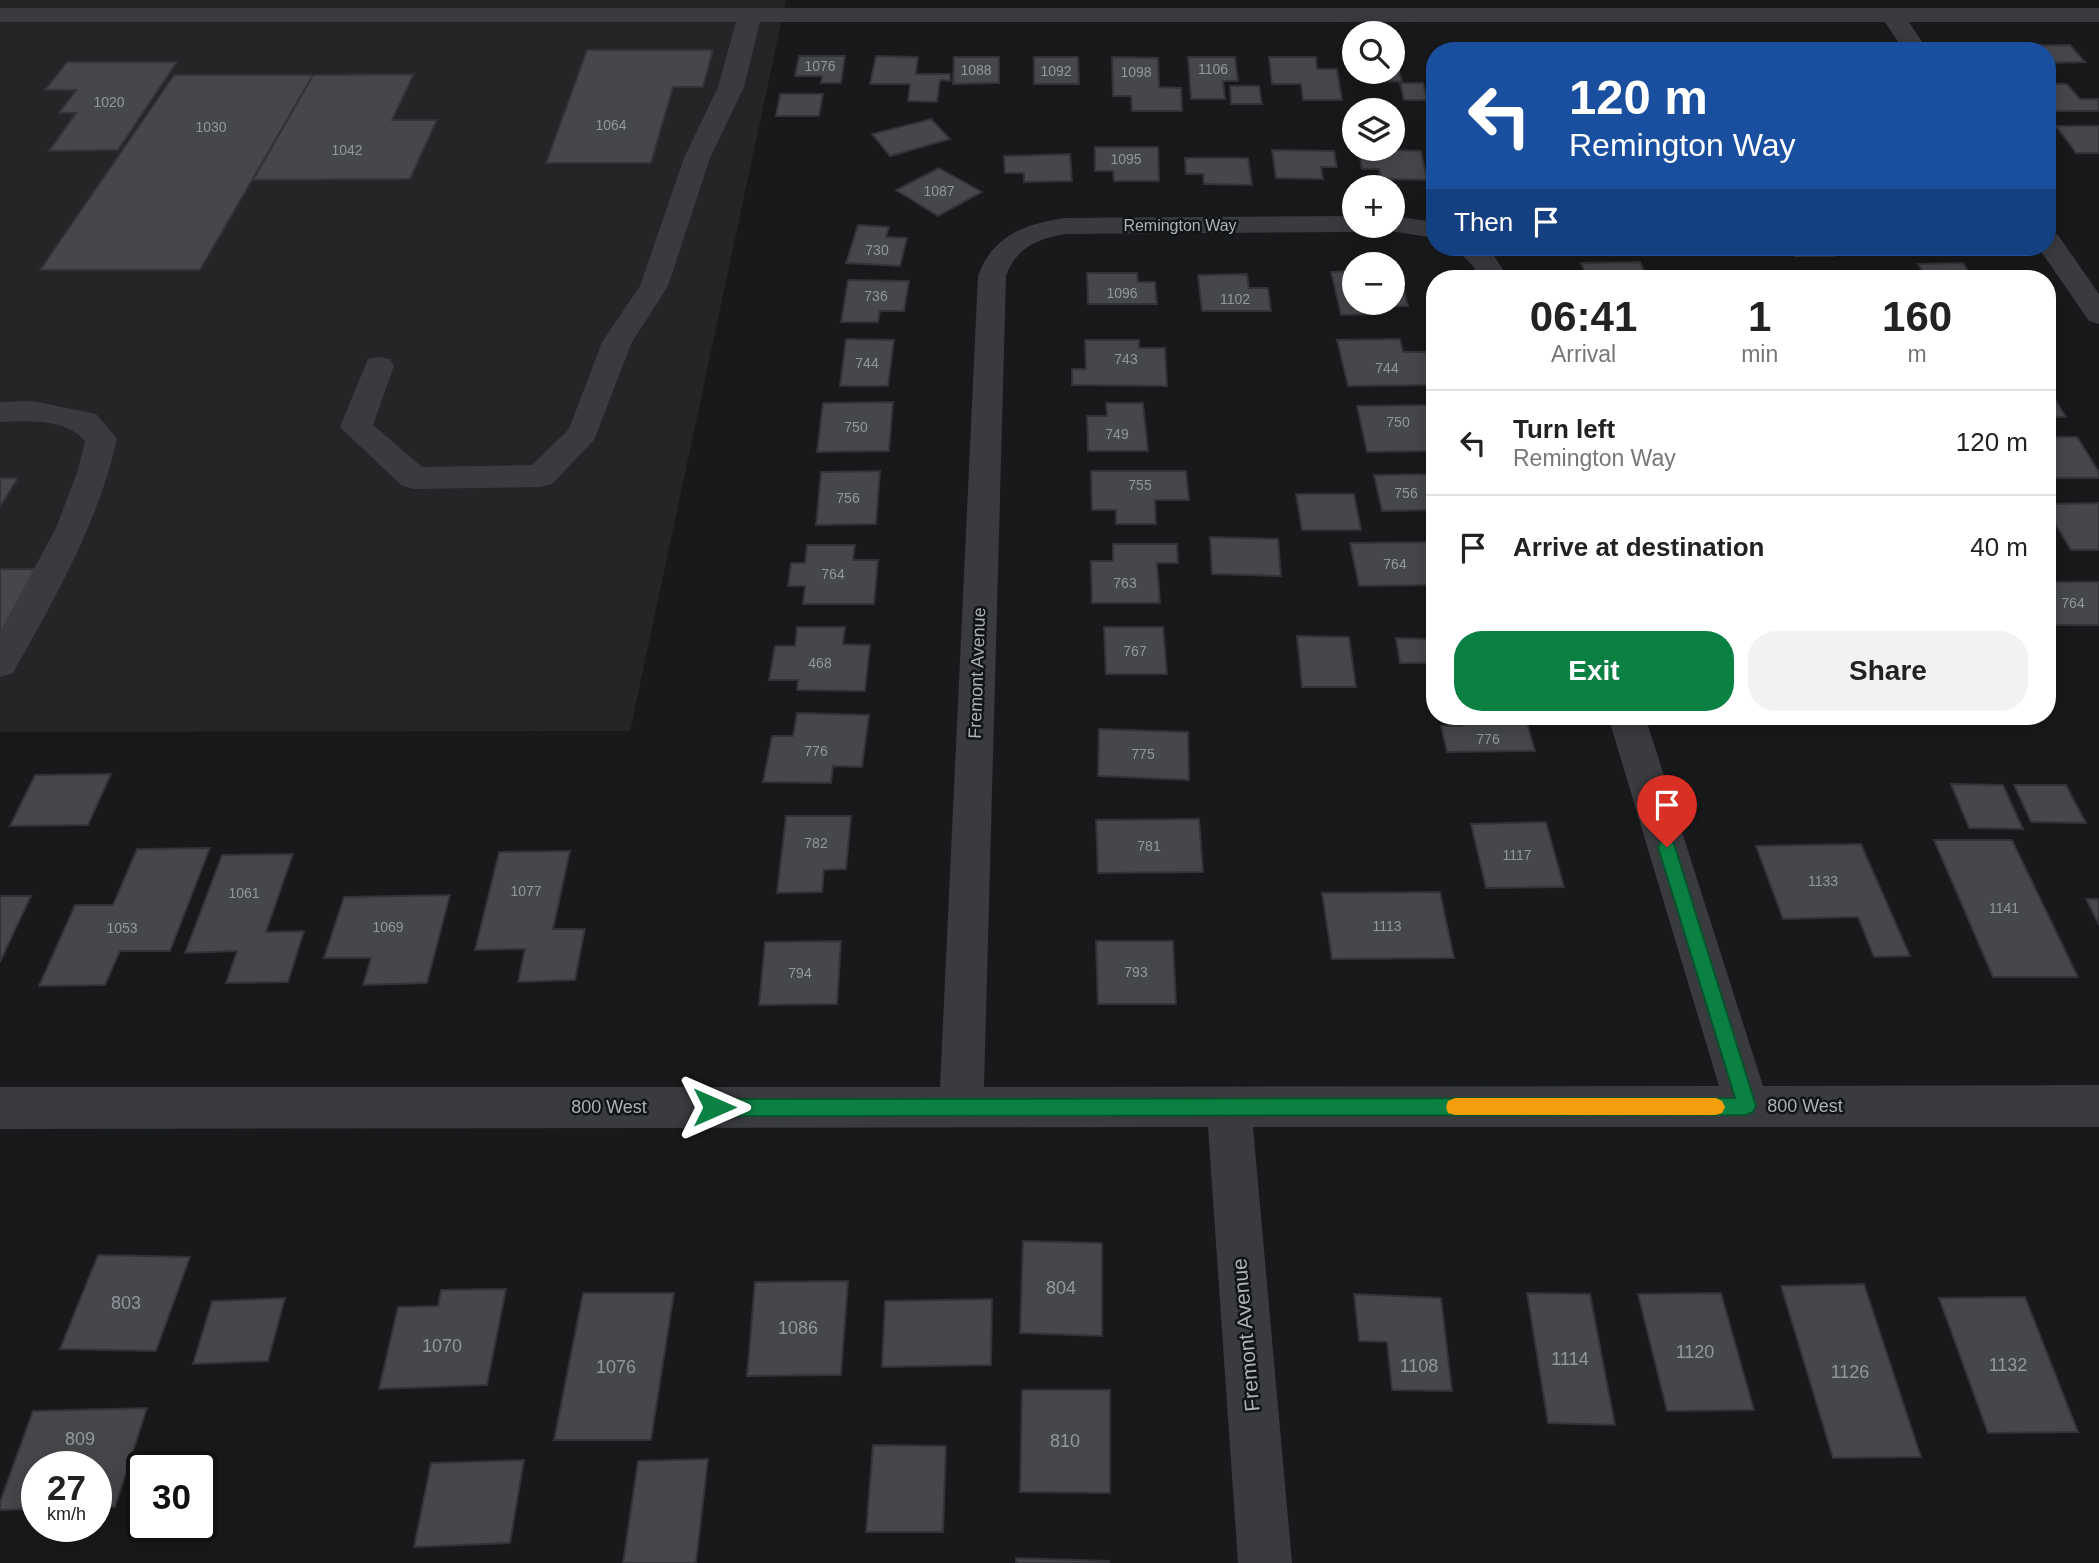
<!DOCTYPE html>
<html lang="en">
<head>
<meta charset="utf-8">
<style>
  :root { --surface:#fff; --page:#f2f2f2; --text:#222; --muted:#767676; --line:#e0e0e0; --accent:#0b8043 }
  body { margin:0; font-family:Arial,sans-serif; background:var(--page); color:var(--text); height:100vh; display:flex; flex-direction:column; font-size:26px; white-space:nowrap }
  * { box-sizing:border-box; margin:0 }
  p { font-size:23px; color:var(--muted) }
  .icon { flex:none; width:38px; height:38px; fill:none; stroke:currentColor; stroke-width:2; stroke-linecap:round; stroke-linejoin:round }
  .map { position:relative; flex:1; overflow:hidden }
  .sheet { position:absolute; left:1426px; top:270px; width:630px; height:455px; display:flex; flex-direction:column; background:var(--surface); border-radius:28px; box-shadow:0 4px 18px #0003 }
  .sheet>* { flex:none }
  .hud { position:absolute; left:1426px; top:42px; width:630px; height:214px; border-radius:28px; box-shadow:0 4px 18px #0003; background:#1a4fa0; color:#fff; overflow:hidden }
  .controls { position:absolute; left:1342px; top:21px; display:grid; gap:14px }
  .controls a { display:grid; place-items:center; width:63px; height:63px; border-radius:50%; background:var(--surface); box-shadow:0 4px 18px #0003; font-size:35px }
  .speed { position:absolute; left:21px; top:1451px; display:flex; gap:14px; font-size:35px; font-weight:700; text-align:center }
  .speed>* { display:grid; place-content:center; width:91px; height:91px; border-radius:50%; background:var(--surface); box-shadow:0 4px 18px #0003; line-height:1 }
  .speed small { font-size:18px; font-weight:400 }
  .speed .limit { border:4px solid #111; border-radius:10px; background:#fff; color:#111 }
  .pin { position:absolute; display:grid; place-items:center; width:60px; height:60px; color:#fff; margin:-72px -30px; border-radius:50% 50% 50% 0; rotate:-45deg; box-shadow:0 0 7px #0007 }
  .pin .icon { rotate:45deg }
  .me { position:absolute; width:77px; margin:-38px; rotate:90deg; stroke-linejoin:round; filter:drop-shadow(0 0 5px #0008) }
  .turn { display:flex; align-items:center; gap:24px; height:147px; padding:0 28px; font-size:32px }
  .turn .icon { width:91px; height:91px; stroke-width:2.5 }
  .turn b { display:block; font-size:49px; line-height:60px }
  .then { display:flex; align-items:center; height:66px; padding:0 28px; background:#0003; gap:14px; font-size:26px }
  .eta { display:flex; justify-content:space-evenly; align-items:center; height:119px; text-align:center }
  .eta b { font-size:42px; font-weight:800; line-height:49px }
  .button { display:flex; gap:14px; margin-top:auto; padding:14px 28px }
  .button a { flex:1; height:80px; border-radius:28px; background:var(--accent); color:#fff; font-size:28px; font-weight:800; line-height:80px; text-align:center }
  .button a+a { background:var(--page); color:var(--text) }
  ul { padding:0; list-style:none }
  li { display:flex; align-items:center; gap:21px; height:105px; padding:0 28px; border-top:2px solid var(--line) }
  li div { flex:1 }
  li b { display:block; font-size:26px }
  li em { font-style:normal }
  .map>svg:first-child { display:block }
  .built { fill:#242527 }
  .building { fill:#45474a; stroke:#323336; stroke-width:2 }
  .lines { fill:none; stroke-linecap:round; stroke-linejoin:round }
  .minor { fill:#393b3f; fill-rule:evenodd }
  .route { fill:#0b8043; stroke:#07532c; stroke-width:2 }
  .slow { fill:#f59e0b }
  .labels { text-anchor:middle; stroke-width:5; stroke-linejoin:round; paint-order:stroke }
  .number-label { font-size:14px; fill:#92979e }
  .far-street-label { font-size:16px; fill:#abb2ba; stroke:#131416 }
  .street-label { font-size:18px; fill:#abb2ba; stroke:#131416 }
  .near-number-label { font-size:18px; fill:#92979e }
  .near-street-label { font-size:21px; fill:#abb2ba; stroke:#131416 }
</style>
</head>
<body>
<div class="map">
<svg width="2099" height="1563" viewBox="0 0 2099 1563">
  <rect width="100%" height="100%" fill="#18191a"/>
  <path class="built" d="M0,0H786L630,731L0,732Z"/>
  <path class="building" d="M2070,45L2085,62L2048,63V51H1999L1995,46Z
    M1788,47H1832L1834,51H1790Z
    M587,50H713L703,87H673L651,163H546Z
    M799,56H845L841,83H821L822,76H795Z
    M876,56L918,57L916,74H950V81L940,80L937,102L908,101L910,84H870Z
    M1350,56H1354V72H1393L1395,56L1402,82L1384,81L1382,76H1355Z
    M954,57H999V83L953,84Z
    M1034,57H1078L1079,84H1034Z
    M1112,57L1158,58L1159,87L1181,88L1182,111H1132L1131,96H1113Z
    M1188,57H1235L1238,81H1223L1225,99H1191Z
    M1269,57H1316L1317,69H1337L1342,100H1303L1301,84H1272Z
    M67,62H177L118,150L49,151L76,113H59L76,90H45Z
    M414,74L392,120H437L410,179L253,180L313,75Z
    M174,75H313L200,270H40Z
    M1400,83H1423L1427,100H1404Z
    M2048,84H2067L2080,99H2098L2099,111H2048Z
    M1230,86H1259L1262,104H1231Z
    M780,94H823L819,116H776Z
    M931,119L950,139L890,156L872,134Z
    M2056,126H2099V153H2076Z
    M1095,147H1158L1159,181H1114L1113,171H1095Z
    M1358,149L1421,151L1427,180L1381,179L1379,169H1362Z
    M1272,150L1334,151L1337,167H1321L1323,179L1276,178Z
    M1070,154L1072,181L1024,182V173H1005L1004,156Z
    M1185,158H1248L1252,185L1204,184L1203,174H1186Z
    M939,168L982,192L938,216L896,190Z
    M858,225L889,227L886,237L907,238L900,266L846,263Z
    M1790,247H1828L1833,256H1795Z
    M1640,262L1647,278H1587L1581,263Z
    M1963,263L1973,278H1927L1918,264Z
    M1354,271V303H1393V283H1402L1408,306H1380L1382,314L1341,315L1331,272Z
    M1087,273H1137L1138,282H1155L1157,304H1088Z
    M1247,274L1249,288H1268L1271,311H1202L1198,275Z
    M848,280L909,281L904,311H880L878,322H841Z
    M846,339L894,340L888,386H840Z
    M1400,339L1403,352H1426L1435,385L1348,386L1337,340Z
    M1085,340H1139V348H1165L1167,386L1072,385V369H1086Z
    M2048,388L2066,417H2048Z
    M893,402L889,451L817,452L823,403Z
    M1106,403H1143L1148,451H1088L1087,416H1107Z
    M1435,405V439H1427L1431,451L1367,452L1357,406Z
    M2048,437H2077L2099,472V478H2048Z
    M880,471L876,524L816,525L821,472Z
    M1091,471H1186L1189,500H1155L1156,524H1116V510H1092Z
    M1435,474V510L1382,511L1374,475Z
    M0,478H18L0,507Z
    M1296,494H1354L1361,530H1302Z
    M2099,503V550H2071L2048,512V504Z
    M1210,537L1278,539L1281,576L1212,574Z
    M1435,542V585L1359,586L1350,543Z
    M1113,544H1177L1178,563H1157L1160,603H1092L1091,561H1113Z
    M807,545H855L853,560H878L874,604H803L805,586H788L791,563H805Z
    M0,569H41L0,644Z
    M2048,582H2099V625H2048Z
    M1427,617H1435V663H1400L1396,638L1431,639Z
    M797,627H845L843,644L870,645L865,691L797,690L798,680H769L775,646H795Z
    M1104,627H1163L1167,674H1106Z
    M1297,636L1349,637L1356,687H1302Z
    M797,713L869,715L862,767L833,766L831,783L763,782L772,736H793Z
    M1459,716H1525L1535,751L1447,752L1441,726H1462Z
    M1099,729L1188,732L1189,780L1098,776Z
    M111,774L88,825L10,826L35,775Z
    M1951,784L2003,785L2023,829L1969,828Z
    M2014,785H2066L2086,823L2031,822Z
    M786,816H851L846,869L824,870L822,892L777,893Z
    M1199,819L1203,872L1098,873L1096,820Z
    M1546,822L1564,887L1486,888L1471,824Z
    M1934,840H2012L2078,977H1993Z
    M1861,844L1910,956L1874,957L1858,917L1783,919L1756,846Z
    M210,848L170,951H120L105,985L39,986L75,905H113L137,849Z
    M570,851L553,929H585L575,980L518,982L525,949L475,950L499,852Z
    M293,854L266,932L304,931L288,982L226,983L237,951L185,953L222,855Z
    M1440,892L1454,958L1332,959L1322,893Z
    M450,895L427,983L363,985L371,958H324L344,897Z
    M0,896H31L0,962Z
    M2086,899H2099V925Z
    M841,941L837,1004L759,1005L765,942Z
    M1096,941H1173L1176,1004H1098Z
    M1023,1241L1102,1243V1336L1020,1333Z
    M98,1255L190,1257L156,1351L60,1349Z
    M848,1281L841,1375L747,1376L755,1282Z
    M1864,1284L1921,1457L1833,1458L1781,1286Z
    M506,1289L487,1385L379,1389L398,1307L438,1306L441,1290Z
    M583,1293H674L651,1440H554Z
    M1527,1293L1590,1294L1615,1425L1548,1423Z
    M1721,1293L1754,1410L1667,1411L1638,1294Z
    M1354,1294L1441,1298L1452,1391L1392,1390L1387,1342L1359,1341Z
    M2025,1297L2078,1432L1988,1433L1939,1298Z
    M285,1298L268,1361L193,1364L212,1301Z
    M992,1299L991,1365L882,1367L885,1301Z
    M1022,1390H1110V1493L1020,1492Z
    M147,1408L115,1507H96V1466H37V1509L0,1510V1502L33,1411Z
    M873,1445L946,1446L943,1532H866Z
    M708,1459L696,1563H623L638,1461Z
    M524,1460L510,1543L414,1547L431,1463Z
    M1016,1558L1109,1561V1563H1016Z"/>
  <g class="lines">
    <path class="minor" d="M0,8H2099V22H1909L1928,51H1904L1885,22H760L744,87L710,158L668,286L632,342L594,440L552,484L540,487L414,489L402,486L340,427L368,359L379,357L390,359L394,366L373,425L422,467L532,465L569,429L602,342L640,286L684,158L718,87L736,22H0Z
      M1354,216V226H1367L1364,230L1354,232L1065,234C1037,239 1016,248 1006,276L984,1087L1719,1086L1608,716H1645L1763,1086L2099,1085V1127H1253L1292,1563H1238L1208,1127L0,1129V1087H940L978,276C993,235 1025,224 1065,218Z
      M1393,216L1435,222V238L1383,230L1380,226H1393Z
      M2048,233L2058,235L2099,294V324L2089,321L2038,247H2048Z
      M1454,247H1485L1493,254L1508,278H1480L1472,265Z
      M33,401L96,414L117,439C98,524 55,598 13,673L0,677V632L56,528L78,470L85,441C65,418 28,421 0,422V402Z"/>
  </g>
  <path class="route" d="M1667,840L1673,842L1675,847L1756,1106L1753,1112L1746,1115L714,1116L708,1113L705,1107L708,1101L714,1099L1735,1098L1658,847L1661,842Z"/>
  <path class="slow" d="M1455,1098H1716L1722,1101L1725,1107L1722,1113L1716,1115H1455L1448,1113L1446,1107L1448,1101Z"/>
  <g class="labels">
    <g class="number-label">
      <text x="820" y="71">1076</text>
      <text x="1213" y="74">1106</text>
      <text x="976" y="75">1088</text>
      <text x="1056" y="76">1092</text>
      <text x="1136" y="77">1098</text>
      <text x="109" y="107">1020</text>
      <text x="611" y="130">1064</text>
      <text x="211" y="132">1030</text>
      <text x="347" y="155">1042</text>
      <text x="1126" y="164">1095</text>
      <text x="939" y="196">1087</text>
      <text x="877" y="255">730</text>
      <text x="1122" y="298">1096</text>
      <text x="876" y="301">736</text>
      <text x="1235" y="304">1102</text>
      <text x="1126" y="364">743</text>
      <text x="867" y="368">744</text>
      <text x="1387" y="373">744</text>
      <text x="1398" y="427">750</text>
      <text x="856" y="432">750</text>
      <text x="1117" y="439">749</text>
      <text x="1140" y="490">755</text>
      <text x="1406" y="498">756</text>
      <text x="848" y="503">756</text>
      <text x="1395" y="569">764</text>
      <text x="833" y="579">764</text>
      <text x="1125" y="588">763</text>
      <text x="2073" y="608">764</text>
      <text x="1135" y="656">767</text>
      <text x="820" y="668">468</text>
      <text x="1488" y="744">776</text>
      <text x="816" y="756">776</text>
      <text x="1143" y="759">775</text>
      <text x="816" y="848">782</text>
      <text x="1149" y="851">781</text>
      <text x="1517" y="860">1117</text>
      <text x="1823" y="886">1133</text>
      <text x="526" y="896">1077</text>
      <text x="244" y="898">1061</text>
      <text x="2004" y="913">1141</text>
      <text x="1387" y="931">1113</text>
      <text x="388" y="932">1069</text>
      <text x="122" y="933">1053</text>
      <text x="1136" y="977">793</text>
      <text x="800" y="978">794</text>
    </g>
    <g class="far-street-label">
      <text x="1180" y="231">Remington Way</text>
    </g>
    <g class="street-label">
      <text transform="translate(977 673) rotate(-88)" y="6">Fremont Avenue</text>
      <text x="1805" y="1112">800 West</text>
      <text x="609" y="1113">800 West</text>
    </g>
    <g class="near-number-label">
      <text x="1061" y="1294">804</text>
      <text x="126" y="1309">803</text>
      <text x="798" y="1334">1086</text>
      <text x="442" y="1352">1070</text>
      <text x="1695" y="1358">1120</text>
      <text x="1570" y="1365">1114</text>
      <text x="2008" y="1371">1132</text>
      <text x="1419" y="1372">1108</text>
      <text x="616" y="1373">1076</text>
      <text x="1850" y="1378">1126</text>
      <text x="80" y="1445">809</text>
      <text x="1065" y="1447">810</text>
    </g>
    <g class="near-street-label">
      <text transform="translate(1246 1335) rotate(-95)" y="7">Fremont Avenue</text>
    </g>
  </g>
</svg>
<div class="controls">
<a><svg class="icon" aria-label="search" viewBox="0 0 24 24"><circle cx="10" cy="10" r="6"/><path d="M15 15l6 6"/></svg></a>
<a><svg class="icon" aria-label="layers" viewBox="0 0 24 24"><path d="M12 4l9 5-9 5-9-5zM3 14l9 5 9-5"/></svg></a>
<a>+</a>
<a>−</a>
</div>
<div class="speed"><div>27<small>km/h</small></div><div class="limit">30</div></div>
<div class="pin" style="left:1667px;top:847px;background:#d93025"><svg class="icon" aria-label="arrive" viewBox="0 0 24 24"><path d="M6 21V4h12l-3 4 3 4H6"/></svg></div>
<svg class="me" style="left:714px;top:1107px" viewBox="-20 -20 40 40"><path d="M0-17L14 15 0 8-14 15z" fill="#0b8043" stroke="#fff" stroke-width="4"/></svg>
<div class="hud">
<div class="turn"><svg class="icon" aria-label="left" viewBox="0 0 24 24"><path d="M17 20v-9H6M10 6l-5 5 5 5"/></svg><div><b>120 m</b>Remington Way</div></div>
<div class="then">Then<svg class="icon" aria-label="arrive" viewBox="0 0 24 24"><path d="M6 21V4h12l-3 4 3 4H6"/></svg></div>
</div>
<section class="sheet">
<div class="eta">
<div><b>06:41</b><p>Arrival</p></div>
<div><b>1</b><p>min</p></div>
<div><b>160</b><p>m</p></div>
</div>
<ul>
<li><svg class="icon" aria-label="left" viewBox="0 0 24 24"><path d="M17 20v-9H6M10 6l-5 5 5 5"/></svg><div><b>Turn left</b><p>Remington Way</p></div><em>120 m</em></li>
<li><svg class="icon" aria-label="arrive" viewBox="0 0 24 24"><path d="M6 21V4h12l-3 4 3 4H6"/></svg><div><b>Arrive at destination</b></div><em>40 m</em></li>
</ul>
<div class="button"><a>Exit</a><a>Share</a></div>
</section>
</div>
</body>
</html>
